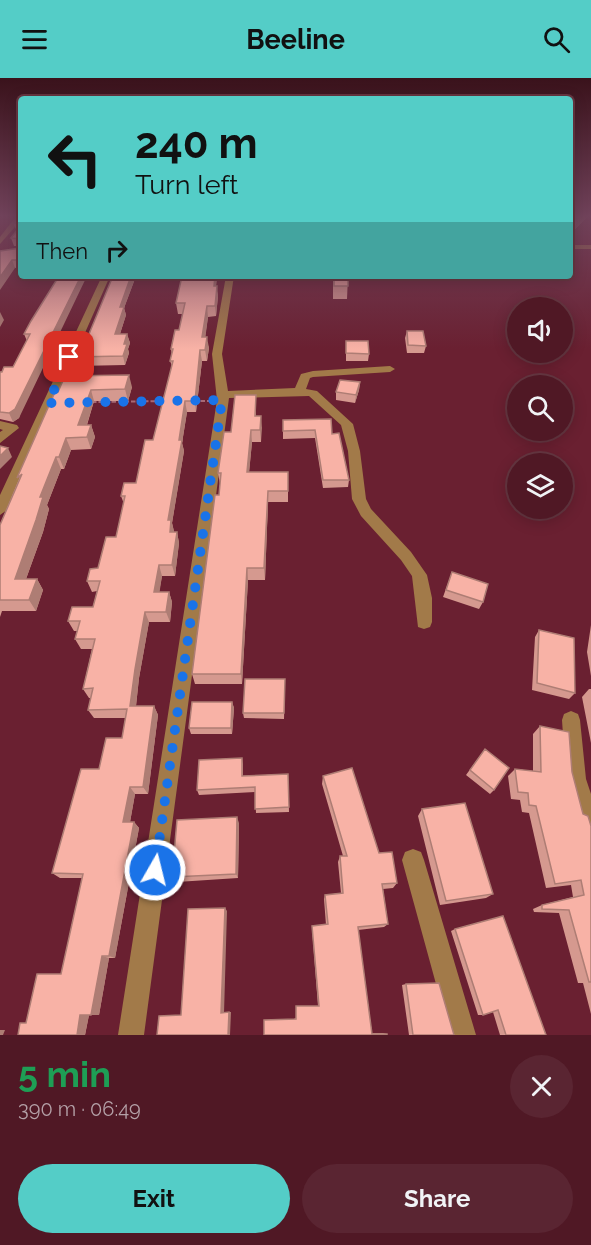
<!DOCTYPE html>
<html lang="en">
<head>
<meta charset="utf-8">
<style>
  :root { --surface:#501825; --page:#5a2532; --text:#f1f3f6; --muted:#b4a0a7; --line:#673742; --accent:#54cdc7 }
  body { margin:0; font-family:Raleway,sans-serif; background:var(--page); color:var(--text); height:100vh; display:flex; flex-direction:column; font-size:22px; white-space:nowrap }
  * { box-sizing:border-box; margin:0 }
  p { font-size:20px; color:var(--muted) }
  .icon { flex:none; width:33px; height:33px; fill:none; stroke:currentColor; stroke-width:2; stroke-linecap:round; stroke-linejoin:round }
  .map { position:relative; height:957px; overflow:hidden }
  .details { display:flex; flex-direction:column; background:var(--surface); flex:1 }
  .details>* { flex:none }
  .guide { position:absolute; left:18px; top:18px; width:555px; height:183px; border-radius:6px; box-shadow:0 3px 15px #0003,0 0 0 2px var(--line); background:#54cdc7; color:#111; overflow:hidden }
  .controls { position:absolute; left:507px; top:219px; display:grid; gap:12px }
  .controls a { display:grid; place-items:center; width:66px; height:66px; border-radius:50%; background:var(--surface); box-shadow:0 3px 15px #0003,0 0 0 2px var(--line); font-size:30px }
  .pin { position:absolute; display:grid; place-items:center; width:51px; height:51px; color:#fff; margin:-26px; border-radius:12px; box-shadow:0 3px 9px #0006 }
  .me { position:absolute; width:66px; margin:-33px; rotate:8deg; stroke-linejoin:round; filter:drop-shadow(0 0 4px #0008) }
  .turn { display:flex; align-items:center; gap:21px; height:126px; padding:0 18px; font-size:27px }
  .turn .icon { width:78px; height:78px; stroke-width:2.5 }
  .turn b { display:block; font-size:42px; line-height:51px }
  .then { display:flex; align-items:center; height:57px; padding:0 18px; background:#0003; gap:12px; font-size:22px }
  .round { display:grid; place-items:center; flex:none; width:63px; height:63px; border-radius:32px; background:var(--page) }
  .summary { display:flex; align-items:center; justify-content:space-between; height:102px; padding:0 18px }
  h1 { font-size:36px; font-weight:700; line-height:45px; color:#1e9e55 }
  .cta { display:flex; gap:12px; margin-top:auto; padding:12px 18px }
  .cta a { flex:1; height:69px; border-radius:36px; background:var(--accent); color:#111; font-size:24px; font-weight:700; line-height:69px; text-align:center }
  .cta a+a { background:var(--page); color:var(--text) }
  header { display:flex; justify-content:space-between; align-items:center; height:78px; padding:0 18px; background:var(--accent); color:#111; font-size:27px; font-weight:700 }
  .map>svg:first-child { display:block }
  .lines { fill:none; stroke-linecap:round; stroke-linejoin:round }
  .path { stroke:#a76975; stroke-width:2; stroke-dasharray:4.5 2; stroke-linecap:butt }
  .minor { fill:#a27a49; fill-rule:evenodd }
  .wall { fill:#d5998f }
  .shaded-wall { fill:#ae7d74 }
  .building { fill:#f8b2a6; stroke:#ae7d74; stroke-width:1.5 }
  .route { stroke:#1a73e8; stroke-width:10; stroke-dasharray:0 18 }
</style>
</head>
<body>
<header><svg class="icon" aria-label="menu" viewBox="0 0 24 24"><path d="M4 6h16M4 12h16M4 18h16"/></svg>Beeline<svg class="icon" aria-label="search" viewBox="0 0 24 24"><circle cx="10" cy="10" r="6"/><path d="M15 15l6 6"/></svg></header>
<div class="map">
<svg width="591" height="957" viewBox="0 0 591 957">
  <rect width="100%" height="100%" fill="#6a2031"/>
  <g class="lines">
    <path class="path" d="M194,323H212
      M92,324L167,323"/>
    <path class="minor" d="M17,137H21V142L0,166V159Z
      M570,167H591V171H570Z
      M102,198H110L7,432L0,437V417Z
      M226,198H234L222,276L228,313L295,310L301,296L313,293L390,288L395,291L390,294L313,299L310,300L306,311L317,313L353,346L360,373L366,421L371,431L411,474L427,497L432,520V544L430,549L424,551L418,549L412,498L401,482L361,438L352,421L348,373L341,347L309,318L229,320L144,957H118L217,322L212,276Z
      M0,343L17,347L19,350L0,365V354L3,352L0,351Z
      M571,633L578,636L580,642L586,701L591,716V756L584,753L566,701L562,642L564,636Z
      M413,771L421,774L424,782L476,957H450L402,782L405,774Z"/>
  </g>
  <path class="wall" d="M21,137V189L15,190L0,173L20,170V168H14L11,160L18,151H16L13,145Z
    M570,137H589L574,152L570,151Z
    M59,198L19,340L13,344L0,341V294L13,289L27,263L24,256Z
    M113,198H136L124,230L126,237L120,256H127L130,265L128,271L129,275L125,287L77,288L74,279L89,256Z
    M217,198L216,208L218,218L216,238L208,239L205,259L209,270L207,283H202L196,334H187L182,365L184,373L172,445L174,454H177L179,465L175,498H162L159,514H169L172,524L170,544H149L139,600L136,628H154L158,637L148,716H135L130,744H134L139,750L115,880H109L99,937H89L85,957H18L61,896L82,800H60L52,795L99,691L122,660L126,640H94L88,632L91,620H89L83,611L92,571H81L75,561L78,553H74L68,543L93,529L97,513L92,514L87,503L98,490L116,459L124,426L121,418L136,405L153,362L172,288L170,283L172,277L171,271L179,252L183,236H178L176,225Z
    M333,198H348L347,221H333Z
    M407,253L426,268L424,275H407L405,260Z
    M346,263L369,276L368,283H346Z
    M360,304L359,312L355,325L336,322V314Z
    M132,309L128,323H94L87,347H91L95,359L91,371L71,372L64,391H61L47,427L49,431L43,454L26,501H37L43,512L36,533H2L0,539V447L55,314Z
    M256,317V338H261V364H252L249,394H288V424H268L265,502H248L242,606H195L192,596L219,417L220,406L218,395L231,354Z
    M283,342L332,356L349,402L348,409L323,410L315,360L283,361Z
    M452,494L483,524L479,531L443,519Z
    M591,547V598L587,574Z
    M539,552L575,615L569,621L532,612L535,559Z
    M285,601L284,641L244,640L243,635Z
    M589,611H591V665L582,619Z
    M232,624L234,630L232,656H191L189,650Z
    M540,648L572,694L583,736L591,748V936L583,905H578L559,835L534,834L533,831L542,827L573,819L571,807L546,810L529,735L522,734L520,722L511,721L508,698L515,691L533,693V656Z
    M485,671L494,712L490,716L466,697Z
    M242,680L243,686V698L288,696L289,734L256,735L255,714L199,717L197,712Z
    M323,698L379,775L397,805L393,810L383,811L388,846L384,849L358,852L372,955H383L387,956L264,957L318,928L312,851V848L326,847L324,821L325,817L341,815L338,784L340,778H343L322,706Z
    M422,731L493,816L486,820L440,827L418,738Z
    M239,745L238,800L177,804L172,799Z
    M455,851L546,957H500L493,934L483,937H478L451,853Z
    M406,906L454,957H409L402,907Z"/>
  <path class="shaded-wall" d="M582,137H589L574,152L578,141Z
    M12,182L15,190L0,212V199Z
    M81,198H87L19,340L13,344L9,335Z
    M131,198H136L124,230L126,237L117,265L115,256L120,229Z
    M215,198H217L215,218L214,208Z
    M217,208L218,218L216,238L215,228Z
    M207,228L208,239L204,270L202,259Z
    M0,234L4,242L0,249Z
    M127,256L130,265L128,271L129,275L125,287L123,278L124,266Z
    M207,259L209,270L207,283L205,272Z
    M200,272L202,283L196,334L195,323Z
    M129,297L132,309L128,323L125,311Z
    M360,304L359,312L355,325L356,317Z
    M91,312L94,323L83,359L78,347Z
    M185,323L187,334L182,365L184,373L172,445L174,453L172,465L170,454L168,442L179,362Z
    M261,338L262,350L261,364L260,352Z
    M91,347L95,359L91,371L87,359Z
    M251,352L252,364L248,406L247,394Z
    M66,360L71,372L64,391L59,379Z
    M8,370L12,379L0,391V378Z
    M56,379L61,391L47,427L49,431L43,454L22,512L15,501L40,419Z
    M268,413V424L265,502L264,490Z
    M177,454L179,465L175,498L172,487Z
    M159,487L162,498L158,524L154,514Z
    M247,490L248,502L242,606L241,596Z
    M37,501L43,512L36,533L29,522Z
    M169,514L172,524L170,544L166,534Z
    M145,534L149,544L139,600L135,637L130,628L135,591Z
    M232,624L234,630L232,656L231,650Z
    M154,628L158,637L148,716L143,709Z
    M130,709L135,716L129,750L123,744Z
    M237,739L239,745L238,800L236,796Z
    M134,744L139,750L115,880L109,878Z
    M225,830L227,833L224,935H221Z
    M102,878L109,880L99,937H91Z
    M229,934H231L230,957H228Z
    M80,937H89L85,957H77Z
    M0,952H5L3,957H0Z"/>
  <path class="building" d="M20,137L21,145H13Z
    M570,137H582L578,141L570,139Z
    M21,147V182H12L0,199V173L20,170V161L11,160Z
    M59,198H81L15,331L9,335L0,334V294H2L4,289H13L30,256H24L31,243Z
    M113,198H131L120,229H124L115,256H127L124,266H127L123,278L74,279L83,256H89Z
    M182,198H215L214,208H217L215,228H207L202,259H207L205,272H200L195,323H185L179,362H182L168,442H171L170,454H177L172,487H159L154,514H169L166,534H145L135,591L130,628H154L143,709H130L123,744H134L109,878H102L91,937H80L77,957H18L20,945H26L37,896H61L83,796L52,795L81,691H99L106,660H122L127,631L88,632L93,610L83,611L95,561H75L80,543H68L72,529H93L100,503H87L90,491L98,490L106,459H116L125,418H121L124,405H136L145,362H153L173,283H170L173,271H171L175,252H179L185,225H176Z
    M334,198H348V208H334Z
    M407,253H423L426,268L408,267Z
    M346,263H368L369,276L346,275Z
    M129,297L125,311L91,312L78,347H91L87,359L66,360L59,379H56L40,419H43L36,442L15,501H37L29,522H0V447L22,396L17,400L55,314H58L65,298Z
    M340,302L360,304L356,317L336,314Z
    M235,317H256L255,338H261L260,352H251L247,394H288V413H268L264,490H247L241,596H192L215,417H219L221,395H218L224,354H231Z
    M331,341L332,356L339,355L349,402H323L315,352L283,353V342Z
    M0,368L8,370L0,378Z
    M452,494L488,506L483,524L446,512Z
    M539,552L574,560L575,615L537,605Z
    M245,601H285L284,635H243Z
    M192,624H232L231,650H189Z
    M540,648L569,654L572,694L583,736L588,738L591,748V904H589L569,832L542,831V827L584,817L581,802L555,806L536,728L529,727L528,715L518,714L515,691L541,694Z
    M485,671L509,690L494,712L470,692Z
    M242,680V698L288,696L289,729L255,731V709L197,712L199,682Z
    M352,690L379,775L392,774L397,805L382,806L388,846L358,849L372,956H387V957H264V942L296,941V928H319L312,848L328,846L325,817L343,815L340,778H347L323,698Z
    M465,725L493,816L446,823L422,731Z
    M237,739L236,796L172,799L177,742Z
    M225,830L221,935L229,934L228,957H157L159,938L181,937L188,831Z
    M503,838L546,957H506L498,932L483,937L455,851Z
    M439,905L454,957H413L406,906Z"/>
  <linearGradient id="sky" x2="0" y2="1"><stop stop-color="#3a121b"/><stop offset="0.51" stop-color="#70425a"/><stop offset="1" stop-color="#70425a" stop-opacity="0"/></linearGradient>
  <rect width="591" height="271" fill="url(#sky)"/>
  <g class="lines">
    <path class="route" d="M69,279L48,325L222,322L155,792"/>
  </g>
</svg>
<div class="controls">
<a><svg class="icon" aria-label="sound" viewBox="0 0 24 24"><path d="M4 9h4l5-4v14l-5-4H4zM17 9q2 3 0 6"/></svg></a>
<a><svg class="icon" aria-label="search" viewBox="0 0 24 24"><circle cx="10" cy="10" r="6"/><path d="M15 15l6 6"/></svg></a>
<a><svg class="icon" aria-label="layers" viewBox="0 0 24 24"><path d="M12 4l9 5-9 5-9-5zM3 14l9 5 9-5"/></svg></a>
</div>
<div class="pin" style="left:69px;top:279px;background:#d93025"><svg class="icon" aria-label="arrive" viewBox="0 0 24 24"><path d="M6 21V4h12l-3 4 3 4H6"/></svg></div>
<svg class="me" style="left:155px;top:792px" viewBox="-20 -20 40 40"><circle r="17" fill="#1a73e8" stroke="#fff" stroke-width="3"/><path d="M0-11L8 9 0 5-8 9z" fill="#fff"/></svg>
<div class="guide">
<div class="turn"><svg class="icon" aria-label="left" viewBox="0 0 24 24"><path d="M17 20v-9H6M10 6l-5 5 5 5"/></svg><div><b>240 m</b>Turn left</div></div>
<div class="then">Then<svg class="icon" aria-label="right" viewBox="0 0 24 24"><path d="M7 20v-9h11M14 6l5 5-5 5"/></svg></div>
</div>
</div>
<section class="details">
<div class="summary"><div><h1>5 min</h1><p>390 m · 06:49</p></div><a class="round"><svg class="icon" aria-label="close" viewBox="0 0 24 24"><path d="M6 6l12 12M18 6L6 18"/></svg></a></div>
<div class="cta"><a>Exit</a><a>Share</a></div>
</section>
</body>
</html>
